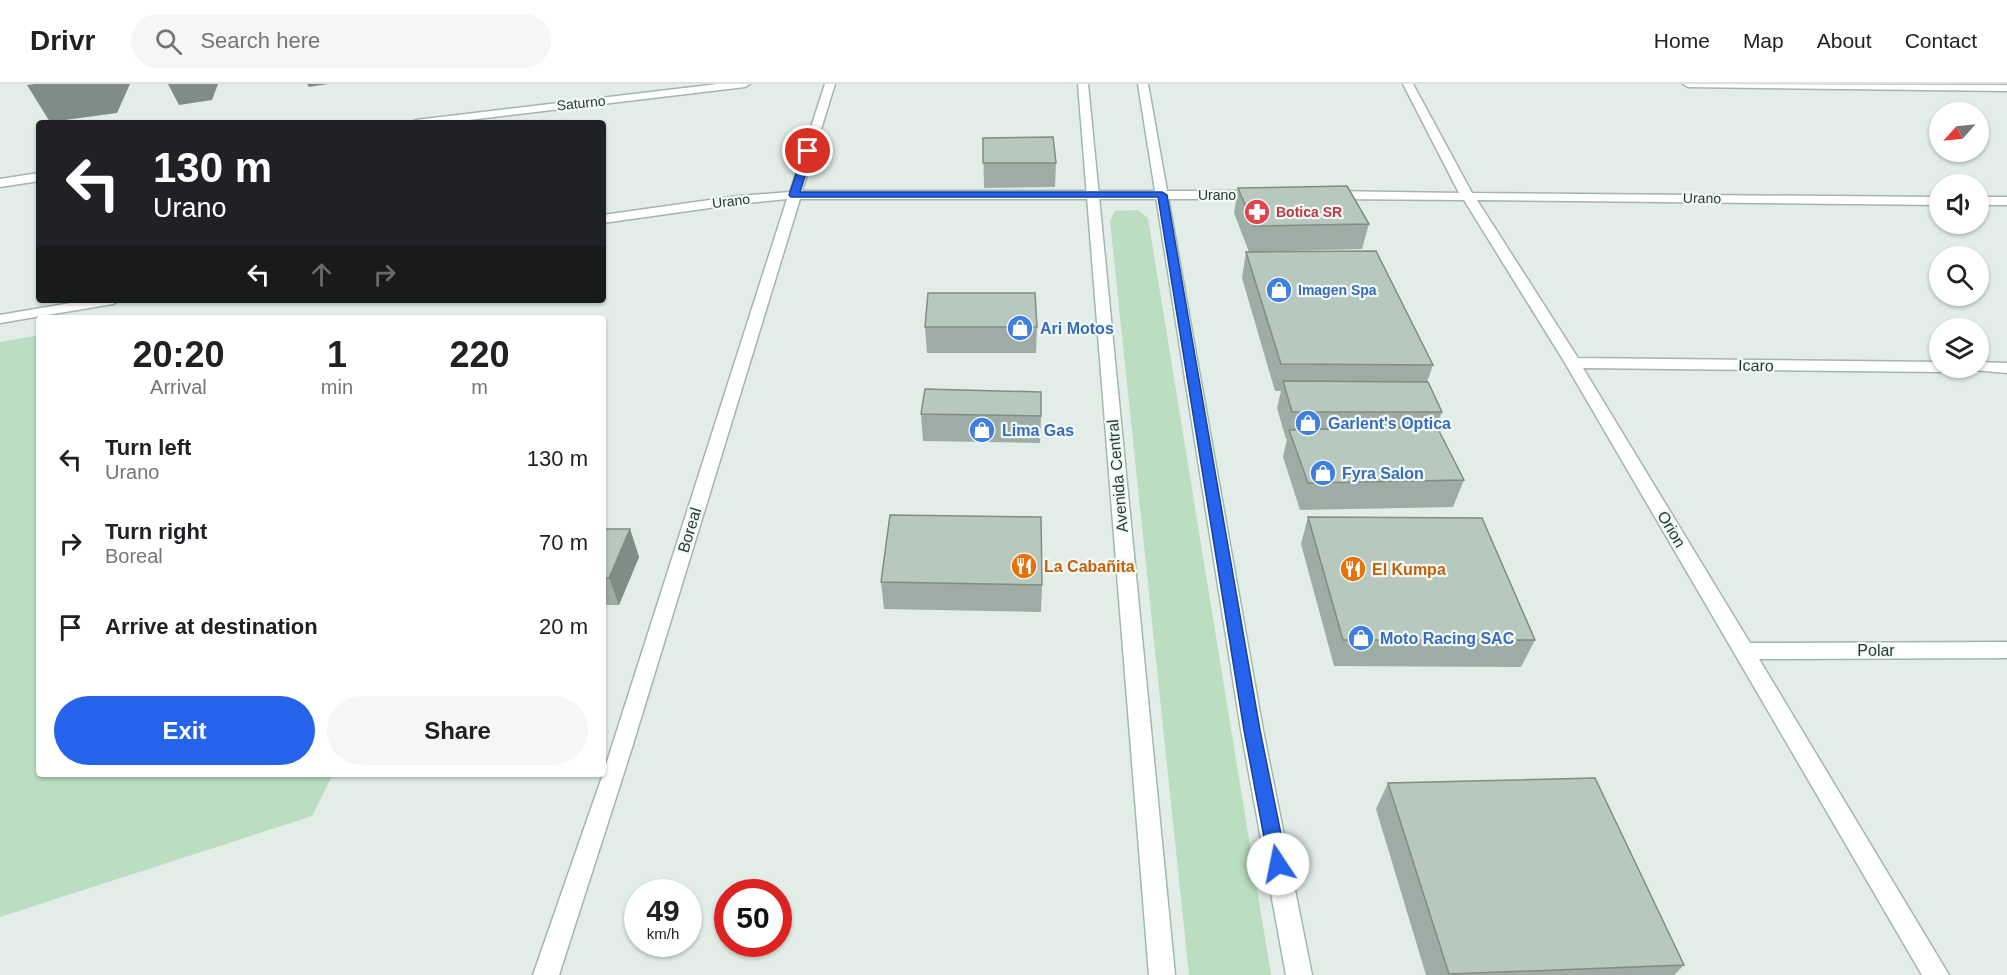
<!DOCTYPE html>
<html lang="en">
<head>
<meta charset="utf-8">
<style>
  :root { --surface:#fff; --page:#f6f6f6; --text:#202124; --muted:#757577; --line:#e0e0e0; --accent:#2563eb }
  body { margin:0; font-family:Arial,sans-serif; background:var(--page); color:var(--text); height:100vh; display:flex; flex-direction:column; font-size:22px; white-space:nowrap }
  * { box-sizing:border-box; margin:0 }
  p { font-size:20px; color:var(--muted) }
  .icon { flex:none; width:33px; height:33px; fill:none; stroke:currentColor; stroke-width:2; stroke-linecap:round; stroke-linejoin:round }
  .map { position:relative; flex:1; overflow:hidden }
  .drawer { position:absolute; left:36px; top:231px; width:570px; height:462px; display:flex; flex-direction:column; background:var(--surface); border-radius:6px; box-shadow:0 2px 4px #0004 }
  .drawer>* { flex:none }
  .top-card { position:absolute; left:36px; top:36px; width:570px; height:183px; border-radius:6px; box-shadow:0 2px 4px #0004; background:#202124; color:#fff; overflow:hidden }
  .needle { width:39px; rotate:243deg }
  .fabs { position:absolute; left:1929px; top:18px; display:grid; gap:12px }
  .fabs a { display:grid; place-items:center; width:60px; height:60px; border-radius:50%; background:var(--surface); box-shadow:0 2px 4px #0004; font-size:30px }
  .speed { position:absolute; left:624px; top:795px; display:flex; gap:12px; font-size:30px; font-weight:700; text-align:center }
  .speed>* { display:grid; place-content:center; width:78px; height:78px; border-radius:50%; background:var(--surface); box-shadow:0 2px 4px #0004; line-height:1 }
  .speed small { font-size:15px; font-weight:400 }
  .speed .limit { border:9px solid #d22; background:#fff; color:#111 }
  .pin { position:absolute; display:grid; place-items:center; width:51px; height:51px; color:#fff; margin:-26px; border:3px solid #fff; border-radius:50%; box-shadow:0 2px 6px #0007 }
  .me { position:absolute; width:66px; margin:-33px; rotate:349deg; stroke-linejoin:round; filter:drop-shadow(0 0 4px #0008) }
  .turn { display:flex; align-items:center; gap:21px; height:126px; padding:0 18px; font-size:27px }
  .turn .icon { width:78px; height:78px; stroke-width:2.5 }
  .turn b { display:block; font-size:42px; line-height:51px }
  .lanes { display:flex; align-items:center; height:57px; padding:0 18px; background:#0003; justify-content:center; gap:30px; direction:ltr }
  .lanes .off { opacity:.35 }
  .eta { display:flex; justify-content:space-evenly; align-items:center; height:102px; text-align:center }
  .eta b { font-size:36px; font-weight:700; line-height:42px }
  .primary-button { display:flex; gap:12px; margin-top:auto; padding:12px 18px }
  .primary-button a { flex:1; height:69px; border-radius:36px; background:var(--accent); color:#fff; font-size:24px; font-weight:700; line-height:69px; text-align:center }
  .primary-button a+a { background:var(--page); color:var(--text) }
  ul { padding:0; list-style:none }
  li { display:flex; align-items:center; gap:18px; height:84px; padding:0 18px }
  li div { flex:1 }
  li b { display:block; font-size:22px }
  li em { font-style:normal }
  header { display:flex; align-items:center; gap:36px; box-sizing:border-box; height:84px; padding:0 30px; background:var(--surface); border-bottom:2px solid var(--line) }
  header strong { font-size:28px }
  nav { display:flex; gap:33px; margin-inline-start:auto; font-size:21px }
  .search { width:420px; height:54px; background:var(--page); display:flex; align-items:center; gap:15px; box-sizing:border-box; padding:0 21px; border-radius:33px; color:var(--muted); font-size:22px }
  .map>svg:first-child { display:block }
  .green { fill:#bbdec0 }
  .lines { fill:none; stroke-linecap:round; stroke-linejoin:round }
  .minor-casing { stroke:#a5b5ad; stroke-width:3 }
  .secondary-casing { stroke:#a0b9ad; stroke-width:3 }
  .minor { fill:#fff; fill-rule:evenodd }
  .secondary { fill:#fff; fill-rule:evenodd }
  .wall { fill:#9daca4 }
  .shaded-wall { fill:#808c86 }
  .building { fill:#b7c8bf; stroke:#808c86; stroke-width:1.5 }
  .route { fill:#2563eb; stroke:#184099; stroke-width:1.5 }
  .labels { text-anchor:middle; stroke-width:4.5; stroke-linejoin:round; paint-order:stroke }
  .far-street-label { font-size:14px; fill:#223e33; stroke:#f3f9f5 }
  .far-health-label { font-size:14px; font-weight:bold; fill:#be3a42; stroke:#f3f9f5; text-anchor:start }
  .far-shop-label { font-size:14px; font-weight:bold; fill:#366cbe; stroke:#f3f9f5; text-anchor:start }
  .shop-label { font-size:16px; font-weight:bold; fill:#366cbe; stroke:#f3f9f5; text-anchor:start }
  .street-label { font-size:16px; fill:#223e33; stroke:#f3f9f5 }
  .food-label { font-size:16px; font-weight:bold; fill:#c56008; stroke:#f3f9f5; text-anchor:start }
</style>
</head>
<body>
<header>
<strong>Drivr</strong>
<div class="search"><svg class="icon" aria-label="search" viewBox="0 0 24 24"><circle cx="10" cy="10" r="6"/><path d="M15 15l6 6"/></svg>Search here</div>
<nav><a>Home</a><a>Map</a><a>About</a><a>Contact</a></nav>
</header>
<div class="map">
<svg width="2007" height="891" viewBox="0 0 2007 891">
  <rect width="100%" height="100%" fill="#e2ede7"/>
  <path class="green" d="M1138,126L1148,134L1271,891H1189L1110,137L1115,127Z
    M39,251V690H333L312,732L0,833V258Z"/>
  <g class="lines">
    <g class="minor-casing">
      <path id="minor" d="M718,0H750L745,3L444,39H410L416,36Z
        M825,0H835L802,107H1260L1266,111L1260,115H800L630,670L559,891H533L603,690L787,115L738,120L603,139V131L738,112L790,108Z
        M1403,0H1413L1472,109L1940,113V121L1477,116L1578,274L1940,278V284H1947L1940,288L1583,284L1750,559L2007,558V574L1759,575L1949,891H1922L1565,279L1464,116L1329,115L1323,111L1329,107L1459,109Z
        M1683,0L2007,1V7L1688,3Z
        M39,89V97L0,103V95Z
        M1978,113H2007V121H1978Z
        M88,216H120L113,220L0,239V231Z
        M1978,278L2007,279V289L1973,286L1971,284H1978Z"/>
    </g>
    <g class="secondary-casing">
      <path id="secondary" d="M1078,0H1088L1175,891H1149Z
        M1138,0H1148L1263,646L1312,891H1286L1241,646Z"/>
    </g>
    <use href="#minor" class="minor"/>
    <use href="#secondary" class="secondary"/>
  </g>
  <path class="wall" d="M983,54L1056,79L1055,103L984,104Z
    M1238,104L1369,140L1362,165L1249,168L1234,129Z
    M1246,168L1433,281L1427,298L1442,328L1436,343L1464,396L1453,423L1300,426L1283,373L1287,355H1286L1277,324L1281,307H1275L1242,194Z
    M925,243H1037L1036,269H927Z
    M921,330L1041,332L1040,359L923,357Z
    M1308,433L1535,556L1521,583L1334,582L1301,460Z
    M603,445H630L639,473L619,521H603Z
    M881,498L1042,501L1041,528L884,525Z
    M1388,699L1684,881L1674,891H1426L1376,725Z"/>
  <path class="shaded-wall" d="M35,0H130L117,29L50,38L27,1Z
    M168,0H218L212,16L179,21Z
    M307,0H328L309,3Z
    M630,445L639,473L619,521L609,494Z"/>
  <path class="building" d="M1053,53L1056,79H983V54Z
    M1347,102L1369,140L1254,142L1238,104Z
    M1376,167L1433,281L1281,280L1246,168Z
    M928,209H1035L1037,243H925Z
    M1283,297L1428,298L1442,328H1292Z
    M925,305L1041,308V332L921,330Z
    M1437,343L1464,396L1308,399L1289,346Z
    M890,431L1041,433L1042,501L881,498Z
    M1308,433L1482,434L1535,556H1343Z
    M603,445H630L609,494H603Z
    M1595,694L1684,881L1449,890L1388,699Z"/>
  <path class="route" d="M808,64L813,67L800,108H1162L1167,111L1260,646L1287,780L1284,786L1278,788L1272,786L1269,780L1244,646L1158,113H791L789,111L804,67Z"/>
  <defs>
    <g id="pharmacy-disc" transform="scale(1.35)"><circle r="9.5" fill="#e0444e" stroke="#f3f9f5"/><path d="M-2-6h4v4h4v4h-4v4h-4v-4h-4v-4h4Z" fill="#fff"/></g>
    <g id="shop-disc" transform="scale(1.35)"><circle r="9.5" fill="#3f7fe0" stroke="#f3f9f5"/><path d="M-5-2.5h2.3a2.7 3.5 0 0 1 5.4 0H5L5.5 6h-11ZM-1.5-2.5h3a1.5 2.3 0 0 0-3 0Z" fill="#fff"/></g>
    <g id="restaurant-disc" transform="scale(1.35)"><circle r="9.5" fill="#e8710a" stroke="#f3f9f5"/><path d="M-5-6h1v4h1v-4h1v4h1v-4h1v5L-1.5 .5V6h-2V.5L-5-1ZM5-6V6H3V1.5H1.5Q1.5-4 5-6Z" fill="#fff"/></g>
  </defs>
  <g fill-rule="evenodd">
    <use href="#pharmacy-disc" x="1257" y="128"/>
    <use href="#shop-disc" x="1279" y="206"/>
    <use href="#shop-disc" x="1020" y="244"/>
    <use href="#shop-disc" x="1308" y="339"/>
    <use href="#shop-disc" x="982" y="346"/>
    <use href="#shop-disc" x="1323" y="389"/>
    <use href="#restaurant-disc" x="1024" y="482"/>
    <use href="#restaurant-disc" x="1353" y="485"/>
    <use href="#shop-disc" x="1361" y="554"/>
  </g>
  <g class="labels">
    <g class="far-street-label">
      <text transform="translate(581 19) rotate(-6)" y="5">Saturno</text>
      <text x="1217" y="116">Urano</text>
      <text transform="translate(1702 114) rotate(1)" y="5">Urano</text>
      <text transform="translate(731 117) rotate(-7)" y="5">Urano</text>
    </g>
    <g class="far-health-label">
      <text x="1276" y="133">Botica SR</text>
    </g>
    <g class="far-shop-label">
      <text x="1298" y="211">Imagen Spa</text>
    </g>
    <g class="shop-label">
      <text x="1040" y="250">Ari Motos</text>
      <text x="1328" y="345">Garlent's Optica</text>
      <text x="1002" y="352">Lima Gas</text>
      <text x="1342" y="395">Fyra Salon</text>
      <text x="1380" y="560">Moto Racing SAC</text>
    </g>
    <g class="street-label">
      <text transform="translate(1756 281) rotate(1)" y="6">Icaro</text>
      <text transform="translate(1117 392) rotate(-95)" y="6">Avenida Central</text>
      <text transform="translate(1672 445) rotate(59)" y="6">Orion</text>
      <text transform="translate(689 446) rotate(-73)" y="6">Boreal</text>
      <text x="1876" y="572">Polar</text>
    </g>
    <g class="food-label">
      <text x="1044" y="488">La Cabañita</text>
      <text x="1372" y="491">El Kumpa</text>
    </g>
  </g>
</svg>
<div class="fabs">
<a><svg class="needle" viewBox="-14 -14 28 28"><path d="M0-13l5 13h-10z" fill="#e53935"/><path d="M0 13l5-13h-10z" fill="#757577"/></svg></a>
<a><svg class="icon" aria-label="sound" viewBox="0 0 24 24"><path d="M4 9h4l5-4v14l-5-4H4zM17 9q2 3 0 6"/></svg></a>
<a><svg class="icon" aria-label="search" viewBox="0 0 24 24"><circle cx="10" cy="10" r="6"/><path d="M15 15l6 6"/></svg></a>
<a><svg class="icon" aria-label="layers" viewBox="0 0 24 24"><path d="M12 4l9 5-9 5-9-5zM3 14l9 5 9-5"/></svg></a>
</div>
<div class="speed"><div>49<small>km/h</small></div><div class="limit">50</div></div>
<div class="pin" style="left:808px;top:67px;background:#d93025"><svg class="icon" aria-label="arrive" viewBox="0 0 24 24"><path d="M6 21V4h12l-3 4 3 4H6"/></svg></div>
<svg class="me" style="left:1278px;top:780px" viewBox="-20 -20 40 40"><circle r="19" fill="#fff"/><path d="M0-13L10 11 0 6-10 11z" fill="#2563eb"/></svg>
<div class="top-card">
<div class="turn"><svg class="icon" aria-label="left" viewBox="0 0 24 24"><path d="M17 20v-9H6M10 6l-5 5 5 5"/></svg><div><b>130 m</b>Urano</div></div>
<div class="lanes"><svg class="icon" aria-label="left" viewBox="0 0 24 24"><path d="M17 20v-9H6M10 6l-5 5 5 5"/></svg><svg class="icon off" aria-label="ahead" viewBox="0 0 24 24"><path d="M12 20V5M6 11l6-6 6 6"/></svg><svg class="icon off" aria-label="right" viewBox="0 0 24 24"><path d="M7 20v-9h11M14 6l5 5-5 5"/></svg></div>
</div>
<section class="drawer">
<div class="eta">
<div><b>20:20</b><p>Arrival</p></div>
<div><b>1</b><p>min</p></div>
<div><b>220</b><p>m</p></div>
</div>
<ul>
<li><svg class="icon" aria-label="left" viewBox="0 0 24 24"><path d="M17 20v-9H6M10 6l-5 5 5 5"/></svg><div><b>Turn left</b><p>Urano</p></div><em>130 m</em></li>
<li><svg class="icon" aria-label="right" viewBox="0 0 24 24"><path d="M7 20v-9h11M14 6l5 5-5 5"/></svg><div><b>Turn right</b><p>Boreal</p></div><em>70 m</em></li>
<li><svg class="icon" aria-label="arrive" viewBox="0 0 24 24"><path d="M6 21V4h12l-3 4 3 4H6"/></svg><div><b>Arrive at destination</b></div><em>20 m</em></li>
</ul>
<div class="primary-button"><a>Exit</a><a>Share</a></div>
</section>
</div>
</body>
</html>
